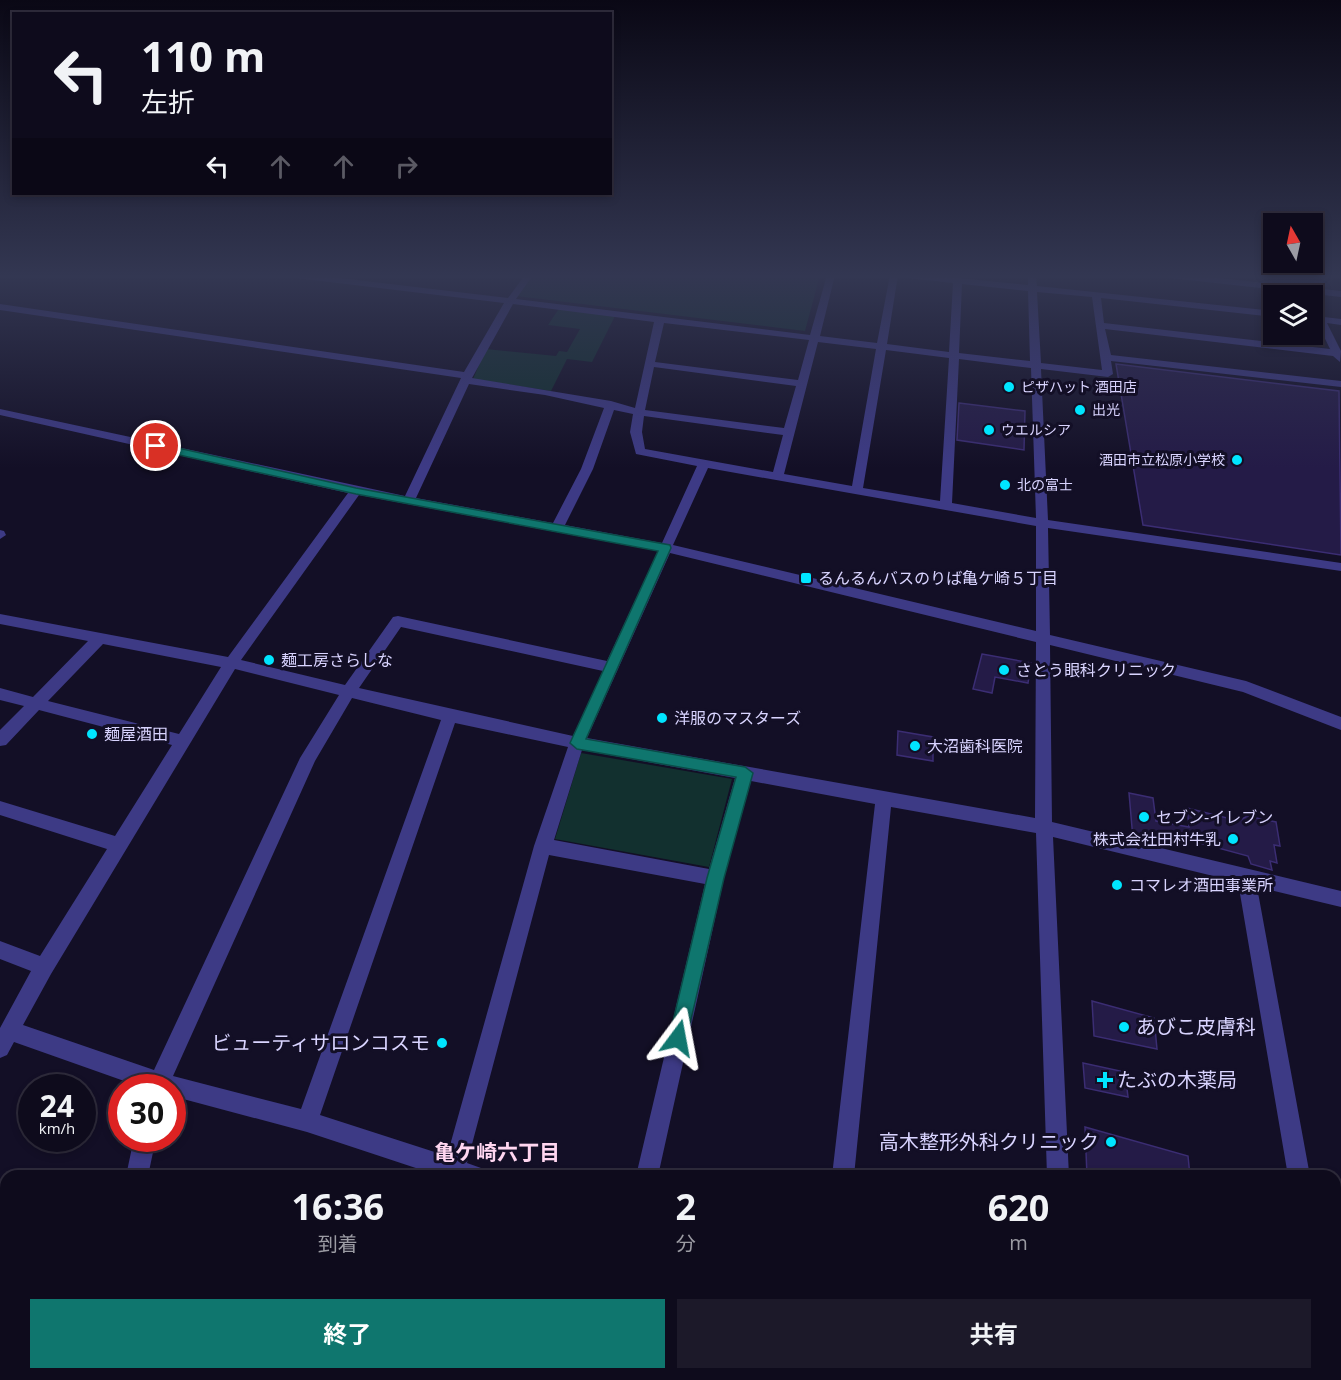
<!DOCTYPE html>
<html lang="ja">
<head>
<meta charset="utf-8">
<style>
  :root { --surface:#0e0b1c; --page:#1c1929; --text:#f1f3f6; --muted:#9b9ba3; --line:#2e2b3b; --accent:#0f766e }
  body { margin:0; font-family:"Open Sans","Noto Sans JP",sans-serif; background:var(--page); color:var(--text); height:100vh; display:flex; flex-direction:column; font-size:22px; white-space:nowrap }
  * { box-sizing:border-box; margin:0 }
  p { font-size:20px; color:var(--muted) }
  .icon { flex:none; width:33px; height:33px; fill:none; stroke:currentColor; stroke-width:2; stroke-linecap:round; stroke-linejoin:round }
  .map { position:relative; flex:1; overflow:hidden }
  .drawer { position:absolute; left:0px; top:1170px; width:1341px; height:210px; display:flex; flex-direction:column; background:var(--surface); border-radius:18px 18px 0 0; box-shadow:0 3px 9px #0003,0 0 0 2px var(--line) }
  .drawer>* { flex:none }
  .guide { position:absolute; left:12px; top:12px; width:600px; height:183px; border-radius:0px; box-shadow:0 3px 9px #0003,0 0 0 2px var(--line); background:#0e0b1c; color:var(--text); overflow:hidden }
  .needle { width:39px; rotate:351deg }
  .fabs { position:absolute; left:1263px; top:213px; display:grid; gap:12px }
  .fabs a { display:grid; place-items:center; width:60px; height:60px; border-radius:0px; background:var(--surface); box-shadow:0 3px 9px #0003,0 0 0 2px var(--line); font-size:30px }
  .speed { position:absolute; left:18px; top:1074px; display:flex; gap:12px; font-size:30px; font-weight:700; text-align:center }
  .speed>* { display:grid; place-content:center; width:78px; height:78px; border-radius:50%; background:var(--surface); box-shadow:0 3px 9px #0003,0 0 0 2px var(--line); line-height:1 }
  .speed small { font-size:15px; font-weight:400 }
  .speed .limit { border:9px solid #d22; background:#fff; color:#111 }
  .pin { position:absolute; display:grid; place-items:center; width:51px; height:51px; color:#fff; margin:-26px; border:3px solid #fff; border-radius:50%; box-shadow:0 2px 6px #0007 }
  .me { position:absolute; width:66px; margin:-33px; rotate:13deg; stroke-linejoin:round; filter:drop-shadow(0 0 4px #0008) }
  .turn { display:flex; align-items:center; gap:21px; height:126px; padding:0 30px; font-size:27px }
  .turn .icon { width:78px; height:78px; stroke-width:2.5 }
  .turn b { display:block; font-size:42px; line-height:51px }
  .lanes { display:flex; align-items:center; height:57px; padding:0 30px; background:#0003; justify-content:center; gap:30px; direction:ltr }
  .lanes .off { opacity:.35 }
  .eta { display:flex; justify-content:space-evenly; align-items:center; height:102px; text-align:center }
  .eta b { font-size:36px; font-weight:700; line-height:42px }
  .cta { display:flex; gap:12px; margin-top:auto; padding:12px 30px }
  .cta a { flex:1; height:69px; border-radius:0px; background:var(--accent); color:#fff; font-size:24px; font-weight:700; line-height:69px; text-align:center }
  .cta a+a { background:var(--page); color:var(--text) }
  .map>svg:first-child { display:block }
  .green { fill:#12302f }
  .building { fill:#241b47; stroke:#3b2d73; stroke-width:1.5 }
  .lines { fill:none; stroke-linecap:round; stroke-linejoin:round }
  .minor { fill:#3d3a85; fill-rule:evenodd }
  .route { fill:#0f766e; stroke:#0a4d48; stroke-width:1.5 }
  .poi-dot { fill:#00e5ff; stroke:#130f26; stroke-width:2 }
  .labels { text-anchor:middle; stroke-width:6; stroke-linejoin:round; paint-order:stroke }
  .far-poi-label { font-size:14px; fill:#d9d4ff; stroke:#130f26; text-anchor:start }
  .poi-label { font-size:16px; fill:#d9d4ff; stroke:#130f26; text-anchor:start }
  .near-poi-label { font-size:20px; fill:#d9d4ff; stroke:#130f26; text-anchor:start }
  .near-neighbourhood-label { font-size:21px; font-weight:bold; fill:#ffd6f0; stroke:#130f26 }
</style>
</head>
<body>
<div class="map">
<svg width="1341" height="1380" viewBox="0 0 1341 1380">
  <rect width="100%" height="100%" fill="#130f26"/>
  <path class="green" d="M533,275H820L805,331L516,296Z
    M560,307L616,314L592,362L567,359L551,391L473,379L486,349L556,356L559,351L567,352L580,329L548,325Z
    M581,753L732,779L709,867L555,839Z"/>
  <path class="building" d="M1116,364L1339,391L1341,555L1143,525Z
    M959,403L1025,411L1024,450L957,440Z
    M982,654L1031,663L1028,683L995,677L992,693L973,689Z
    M898,731L933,737V761L897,755Z
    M1129,793L1153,798L1156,821L1189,827L1187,808L1239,821L1247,816L1276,822L1280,846L1274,845L1277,863L1270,861L1272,870L1251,864L1248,856L1163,833L1164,846L1133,839Z
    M1092,1001L1154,1018L1157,1049L1094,1036Z
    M1083,1063L1125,1072L1128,1097L1085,1088Z
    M1085,1127L1188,1156L1190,1176H1087Z"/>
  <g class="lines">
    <path class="minor" d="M292,275H315L508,298L525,275H533L516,299L810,335L827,275H835L820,336L877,343L890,275H898L887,344L949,352L953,283L907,278L903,275H928L1028,285V275H1036L1037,286L1274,311V317L1101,298L1104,323L1330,349L1317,322H1312V300L1317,303L1324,317L1341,319V325L1327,323L1341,351L1340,362L1333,356L1105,329L1111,355L1341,381V387L1111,361L1113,374L1108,377L1041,369L1048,520L1341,563V571L1048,528L1050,635L1246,681L1341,717V730L1243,692L1050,645L1052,822L1341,891V907L1257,887L1310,1176H1288L1238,882L1053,837L1069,1176H1047L1036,833L891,807L854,1176H832L875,804L751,781L724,878L658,1176H636L705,884L549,855L467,1163L481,1168L484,1176H440L307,1132L172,1096V1088H144L14,1042L7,1055L0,1058V1028L31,971L0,959V941L40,956L107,849L0,815V801L115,836L172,745L39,710L6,745L0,746V730L24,706L0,700V688L33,697L88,641L0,624V614L228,657L348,493L0,415V409L405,496L461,378L0,310V304L464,372L504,303L296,278ZM962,284L1028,291L1030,361L959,353ZM1037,292L1092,297L1102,370L1041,363ZM513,304L654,322L635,408L611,401L472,378ZM664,323L809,340L798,380L655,362ZM818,342L876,349L852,486L784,474ZM886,350L949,358L940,501L863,488ZM959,359L1031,368L1036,518L952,503ZM654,367L796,386L784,428L645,410ZM469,384L545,395L604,408L581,469L553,523L416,498ZM614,410L633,414L630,432L636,454L697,466L662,543L565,525L593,469ZM644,416L783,435L773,472L645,449L642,432ZM708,468L1036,526V631L673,545ZM359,495L658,551L607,661L398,616L393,617L345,685L241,660ZM670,553L1036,642L1035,818L587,738ZM401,627L603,671L573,736L359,688ZM103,644L221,667L179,734L48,701ZM235,669L339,695L300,758L154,1070L23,1025L51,974ZM352,698L441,720L301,1109L173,1076L315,761ZM455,723L568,747L534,846L447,1156L320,1115ZM582,750L735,778L709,869L554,840Z
      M1166,275H1191L1341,291V297L1170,278Z
      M0,530L4,531L6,535L0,539Z
      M134,1138H156L148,1176H126Z
      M1335,1362L1341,1364V1380H1322L1321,1374H1335Z
      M81,1374H107L106,1380H80Z
      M366,1374H392L390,1380H364Z
      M587,1374H613L612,1380H586Z
      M809,1374H835L834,1380H808Z
      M1053,1374H1079V1380H1053Z
      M1100,1374H1140L1143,1380H1103Z"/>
  </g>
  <linearGradient id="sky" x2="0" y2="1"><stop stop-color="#0a0815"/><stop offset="0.59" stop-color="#333752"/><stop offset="1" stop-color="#333752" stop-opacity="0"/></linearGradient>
  <rect width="1341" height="468" fill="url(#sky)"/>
  <path class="route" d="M156,443L356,488L670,545L671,548L586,739L745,767L753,773L724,878L685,1045L678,1048L672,1045L669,1038L707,878L736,777L577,749L570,743L658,551L356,494L152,449L150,446Z"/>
  <g class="poi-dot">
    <circle cx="1009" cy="387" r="6"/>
    <circle cx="1080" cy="410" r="6"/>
    <circle cx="989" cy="430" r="6"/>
    <circle cx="1237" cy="460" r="6"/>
    <circle cx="1005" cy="485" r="6"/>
    <rect x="800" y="572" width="12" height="12" rx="3"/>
    <circle cx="269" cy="660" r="6"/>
    <circle cx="1004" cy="670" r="6"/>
    <circle cx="662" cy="718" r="6"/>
    <circle cx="92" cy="734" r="6"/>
    <circle cx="915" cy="746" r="6"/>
    <circle cx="1144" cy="817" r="6"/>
    <circle cx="1233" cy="839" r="6"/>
    <circle cx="1117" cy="885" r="6"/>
    <circle cx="1124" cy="1027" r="6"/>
    <circle cx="442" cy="1043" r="6"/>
    <path d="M1102 1071h6v6h6v6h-6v6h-6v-6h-6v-6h6z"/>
    <circle cx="1111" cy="1142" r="6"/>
  </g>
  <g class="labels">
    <g class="far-poi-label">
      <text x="1021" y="392">ピザハット 酒田店</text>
      <text x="1092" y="415">出光</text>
      <text x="1001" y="435">ウエルシア</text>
      <text x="1225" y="465" text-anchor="end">酒田市立松原小学校</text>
      <text x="1017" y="490">北の富士</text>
    </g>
    <g class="poi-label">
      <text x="818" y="584">るんるんバスのりば亀ケ崎５丁目</text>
      <text x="281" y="666">麺工房さらしな</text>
      <text x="1016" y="676">さとう眼科クリニック</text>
      <text x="674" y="724">洋服のマスターズ</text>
      <text x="104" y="740">麺屋酒田</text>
      <text x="927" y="752">大沼歯科医院</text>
      <text x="1156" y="823">セブン-イレブン</text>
      <text x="1221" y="845" text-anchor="end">株式会社田村牛乳</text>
      <text x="1129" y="891">コマレオ酒田事業所</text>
    </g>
    <g class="near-poi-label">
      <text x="1136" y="1034">あびこ皮膚科</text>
      <text x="430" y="1050" text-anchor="end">ビューティサロンコスモ</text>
      <text x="1117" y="1087">たぶの木薬局</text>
      <text x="1099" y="1149" text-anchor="end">高木整形外科クリニック</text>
    </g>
    <g class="near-neighbourhood-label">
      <text x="497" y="1160">亀ケ崎六丁目</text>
    </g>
  </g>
</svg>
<div class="fabs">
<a><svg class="needle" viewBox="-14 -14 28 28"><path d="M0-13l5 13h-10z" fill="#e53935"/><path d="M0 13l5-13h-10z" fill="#9b9ba3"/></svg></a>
<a><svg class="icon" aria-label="layers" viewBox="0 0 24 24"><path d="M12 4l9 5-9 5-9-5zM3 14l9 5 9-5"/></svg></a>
</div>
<div class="speed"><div>24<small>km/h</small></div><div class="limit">30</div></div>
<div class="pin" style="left:156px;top:446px;background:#d93025"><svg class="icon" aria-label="arrive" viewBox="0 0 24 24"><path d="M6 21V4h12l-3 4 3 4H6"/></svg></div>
<svg class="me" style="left:678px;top:1038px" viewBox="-20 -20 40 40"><path d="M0-17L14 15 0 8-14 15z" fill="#0f766e" stroke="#fff" stroke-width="4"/></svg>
<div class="guide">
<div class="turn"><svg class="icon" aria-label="left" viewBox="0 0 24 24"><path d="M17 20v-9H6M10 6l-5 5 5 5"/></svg><div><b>110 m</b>左折</div></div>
<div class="lanes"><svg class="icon" aria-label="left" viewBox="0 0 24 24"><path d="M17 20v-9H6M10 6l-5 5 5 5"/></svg><svg class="icon off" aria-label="ahead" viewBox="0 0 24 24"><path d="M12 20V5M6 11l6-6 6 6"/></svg><svg class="icon off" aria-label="ahead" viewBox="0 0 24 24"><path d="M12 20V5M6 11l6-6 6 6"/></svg><svg class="icon off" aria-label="right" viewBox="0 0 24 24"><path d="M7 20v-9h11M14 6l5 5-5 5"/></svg></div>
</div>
<section class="drawer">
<div class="eta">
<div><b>16:36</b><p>到着</p></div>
<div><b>2</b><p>分</p></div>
<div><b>620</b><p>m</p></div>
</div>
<div class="cta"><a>終了</a><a>共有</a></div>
</section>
</div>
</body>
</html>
